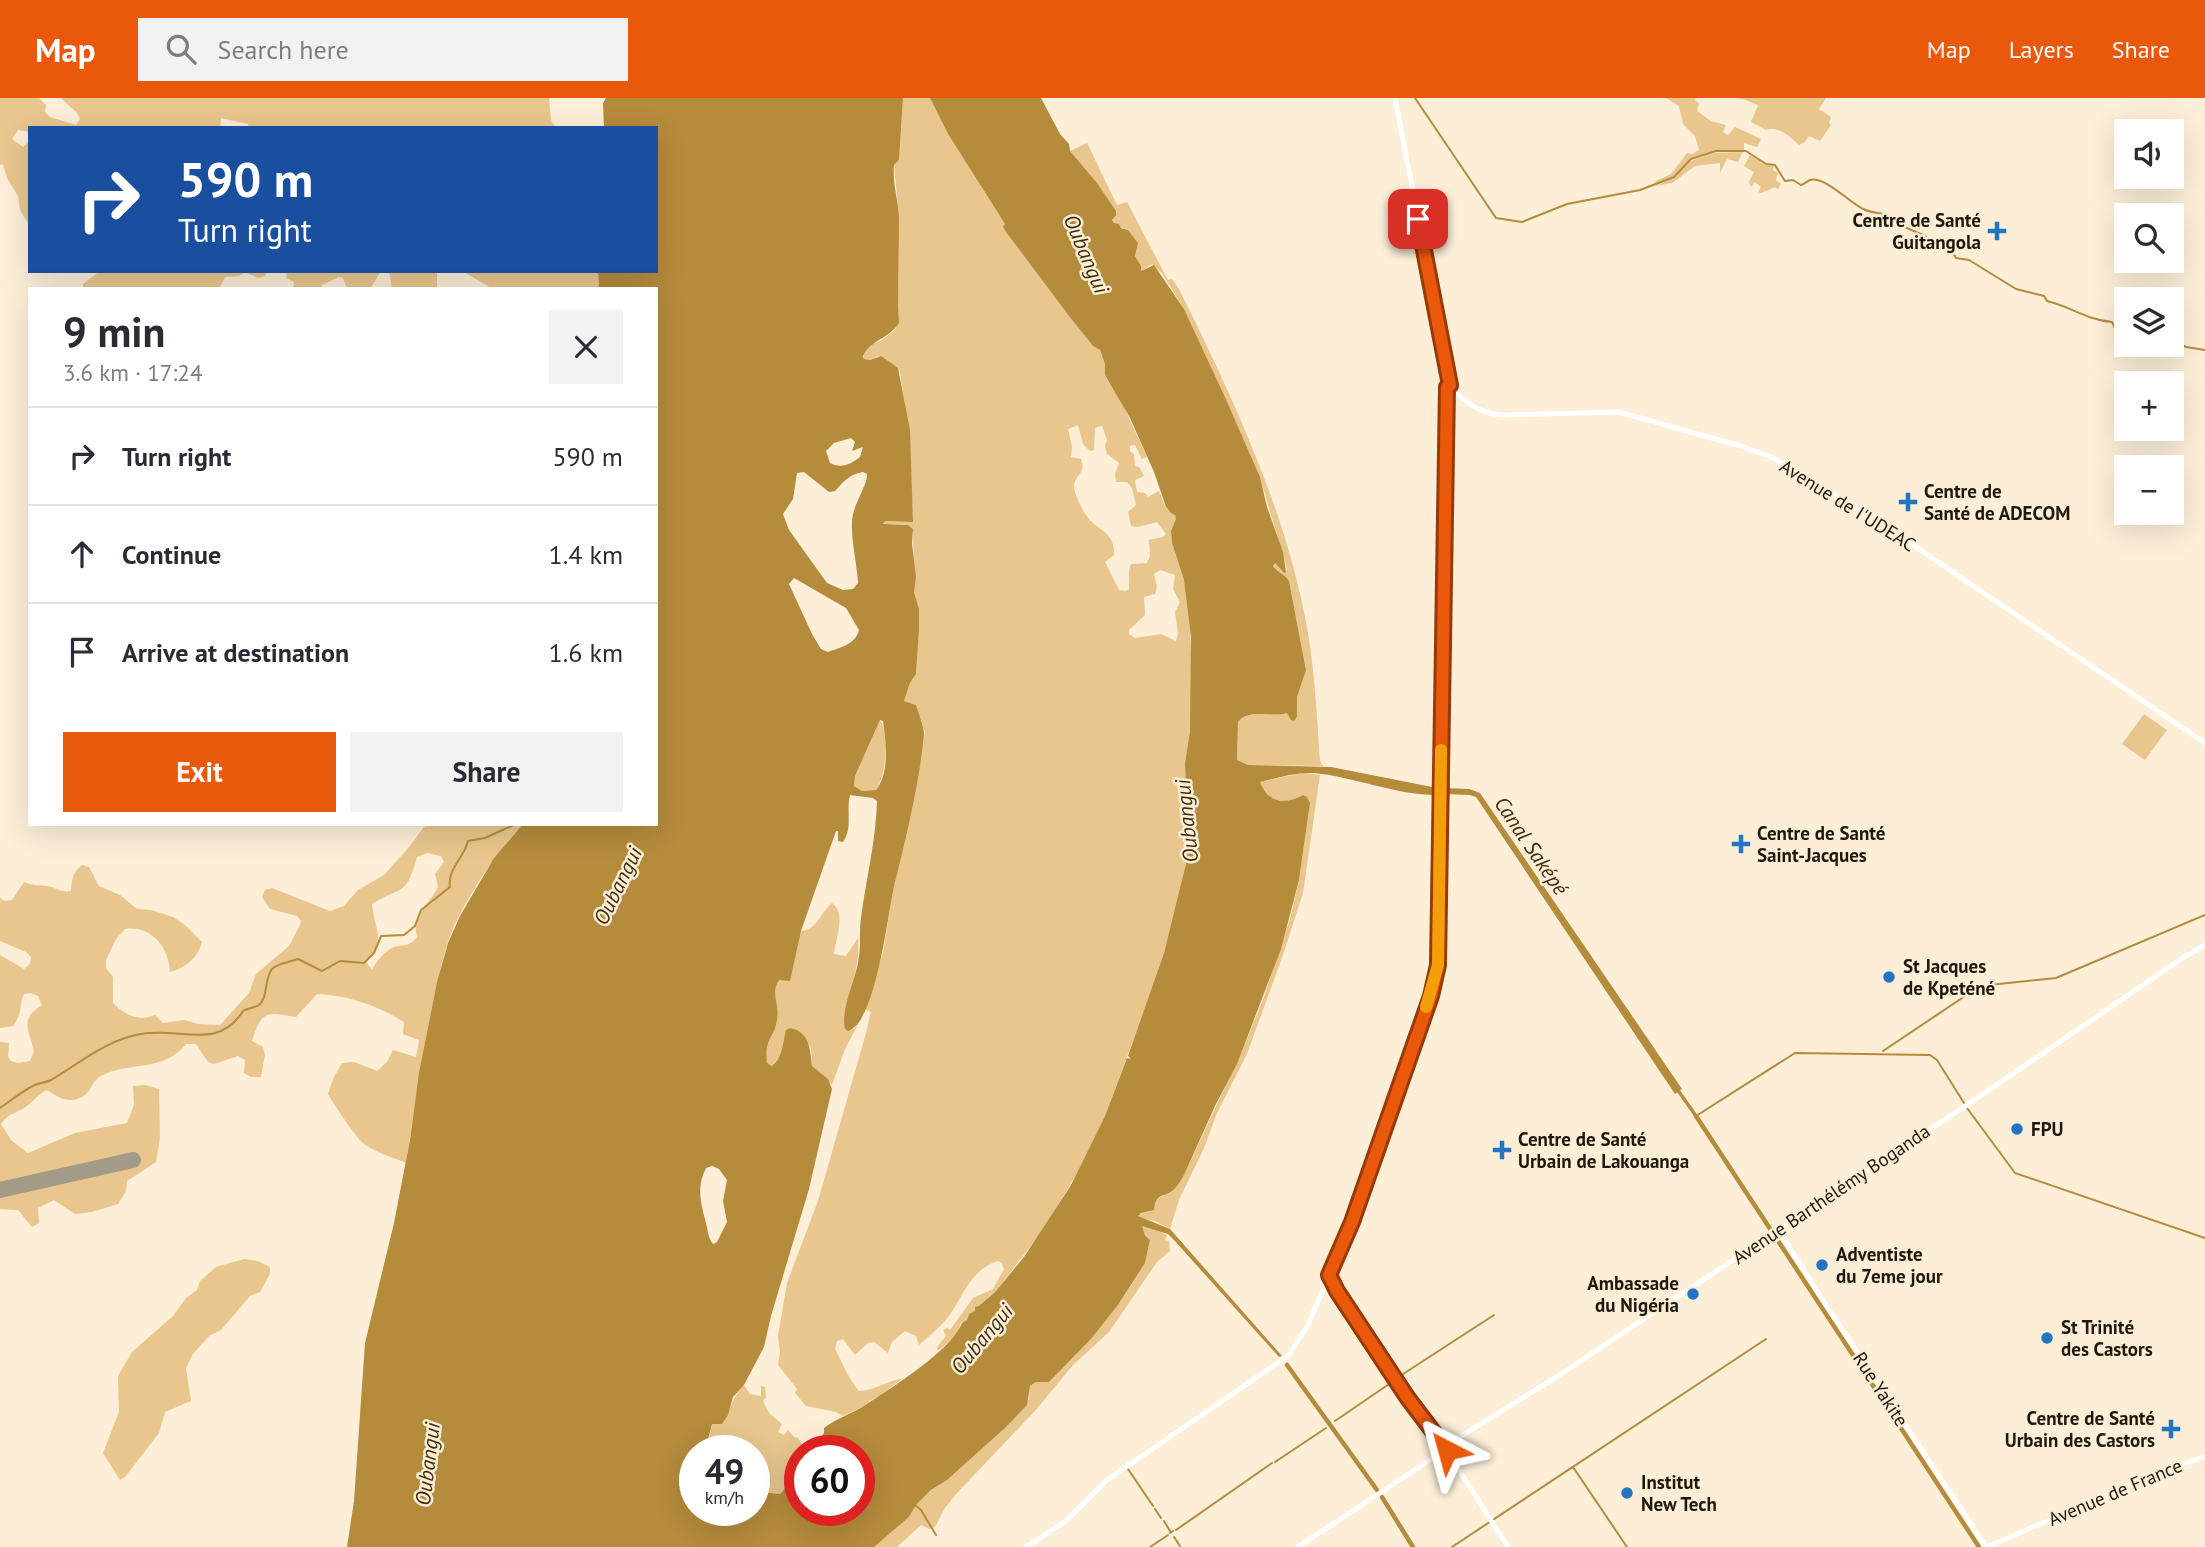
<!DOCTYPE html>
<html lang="en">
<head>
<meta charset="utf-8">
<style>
  :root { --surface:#fff; --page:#f2f2f3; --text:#2b2b33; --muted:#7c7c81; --line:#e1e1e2; --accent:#ea580c }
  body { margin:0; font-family:"PT Sans",sans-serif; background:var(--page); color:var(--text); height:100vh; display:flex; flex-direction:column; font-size:26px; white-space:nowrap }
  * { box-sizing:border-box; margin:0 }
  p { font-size:23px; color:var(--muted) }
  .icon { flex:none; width:38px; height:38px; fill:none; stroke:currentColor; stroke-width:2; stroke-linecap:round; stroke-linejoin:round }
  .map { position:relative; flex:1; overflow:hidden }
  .drawer { position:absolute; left:28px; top:189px; width:630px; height:539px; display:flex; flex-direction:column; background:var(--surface); border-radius:0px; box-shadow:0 7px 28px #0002 }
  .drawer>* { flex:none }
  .hud { position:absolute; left:28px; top:28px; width:630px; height:147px; border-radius:0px; box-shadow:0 7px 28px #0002; background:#1a4fa0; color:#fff; overflow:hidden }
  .tools { position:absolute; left:2114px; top:21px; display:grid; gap:14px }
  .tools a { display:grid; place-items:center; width:70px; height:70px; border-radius:0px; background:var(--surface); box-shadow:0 7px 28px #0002; font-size:35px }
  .speed { position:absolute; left:679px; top:1337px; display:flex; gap:14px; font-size:35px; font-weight:700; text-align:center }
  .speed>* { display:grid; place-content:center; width:91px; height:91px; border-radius:50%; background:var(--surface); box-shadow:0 7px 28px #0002; line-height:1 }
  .speed small { font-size:18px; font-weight:400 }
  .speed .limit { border:10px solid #d22; background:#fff; color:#111 }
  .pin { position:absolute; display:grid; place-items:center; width:60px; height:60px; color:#fff; margin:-30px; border-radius:14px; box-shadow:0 4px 10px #0006 }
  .me { position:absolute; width:77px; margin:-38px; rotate:321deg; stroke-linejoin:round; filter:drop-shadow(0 0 5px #0008) }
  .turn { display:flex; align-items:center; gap:24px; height:147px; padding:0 35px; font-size:32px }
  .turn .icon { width:91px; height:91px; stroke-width:2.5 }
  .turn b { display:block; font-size:49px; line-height:60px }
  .round { display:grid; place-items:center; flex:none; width:74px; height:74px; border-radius:0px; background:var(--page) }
  .headline { display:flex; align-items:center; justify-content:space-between; height:119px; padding:0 35px }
  h1 { font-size:42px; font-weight:700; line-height:52px }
  .button { display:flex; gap:14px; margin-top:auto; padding:14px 35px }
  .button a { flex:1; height:80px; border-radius:0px; background:var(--accent); color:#fff; font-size:28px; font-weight:700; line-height:80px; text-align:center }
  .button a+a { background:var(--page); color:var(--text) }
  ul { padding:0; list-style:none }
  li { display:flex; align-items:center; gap:21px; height:98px; padding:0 35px; border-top:2px solid var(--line) }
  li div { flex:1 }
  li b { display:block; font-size:26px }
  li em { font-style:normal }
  header { display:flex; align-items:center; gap:42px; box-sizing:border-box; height:98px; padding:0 35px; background:var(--accent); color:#fff }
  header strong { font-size:33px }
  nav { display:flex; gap:38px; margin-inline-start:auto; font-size:24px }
  .search { width:490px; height:63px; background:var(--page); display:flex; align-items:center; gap:18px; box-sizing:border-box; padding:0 24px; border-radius:0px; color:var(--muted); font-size:26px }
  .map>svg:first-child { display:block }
  .green { fill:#e8c68d; fill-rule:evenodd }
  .water { fill:#b58b3c; fill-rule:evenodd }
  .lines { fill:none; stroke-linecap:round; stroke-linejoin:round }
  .stream { stroke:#b58b3c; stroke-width:2 }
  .canal { stroke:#b58b3c; stroke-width:3.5 }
  .river { stroke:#b58b3c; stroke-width:4.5 }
  .runway { stroke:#a49a88; stroke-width:16 }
  .major { stroke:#fff; stroke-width:5 }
  .route-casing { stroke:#983908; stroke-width:18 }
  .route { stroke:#ea580c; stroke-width:12 }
  .slow { stroke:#f59e0b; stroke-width:12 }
  .poi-dot { fill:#2375c4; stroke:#fceed7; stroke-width:2.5 }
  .labels { text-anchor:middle; stroke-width:5; stroke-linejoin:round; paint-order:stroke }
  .poi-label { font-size:19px; font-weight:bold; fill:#1e180d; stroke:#fceed7; text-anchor:start }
  .street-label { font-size:19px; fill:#1e180d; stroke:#fceed7 }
  .water-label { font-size:21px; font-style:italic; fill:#3f2d0a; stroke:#fceed7 }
</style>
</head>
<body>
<header>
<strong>Map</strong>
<div class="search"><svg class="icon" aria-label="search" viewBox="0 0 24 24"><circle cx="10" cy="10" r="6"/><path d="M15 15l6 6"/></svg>Search here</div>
<nav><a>Map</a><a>Layers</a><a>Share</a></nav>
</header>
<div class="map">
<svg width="2205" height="1449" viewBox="0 0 2205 1449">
  <rect width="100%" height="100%" fill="#fceed7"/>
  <path class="green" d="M0,0H39L46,7L45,14L50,19L76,27L80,21L77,15L61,0H549L551,22L556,30H249L248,26L221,20L220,30H30V34L18,32L12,41L23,49L30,43V123L27,124L20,112L18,98L7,80L3,66L0,67Z
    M903,0H930L948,36L1005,126L1006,134L1069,218L1093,248L1100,252L1105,266V277L1121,303L1147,359L1142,361L1135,347L1130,348V353L1134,356L1135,368L1139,369L1144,378L1135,382L1137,394L1145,395L1148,399L1159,393C1163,402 1165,414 1175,416L1176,421L1171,433L1172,445L1184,482L1189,512L1192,578L1190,633L1185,665L1187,719L1186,766L1182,786L1164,855L1146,908L1105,1018L1076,1077L1040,1136L996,1193C983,1201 976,1219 961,1225L957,1236L938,1253L937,1249L946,1238L943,1232L947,1230L950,1232L973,1200L993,1191L1004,1171L1002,1165L998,1163C973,1170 964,1195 951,1215C943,1227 930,1237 919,1247L916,1238L905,1233L892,1244L888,1255L874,1244L868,1245L855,1257L843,1241L837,1243L835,1251C843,1266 848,1280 859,1293C876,1292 887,1283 903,1280L881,1297L869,1303L868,1306L843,1318L836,1314L806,1308L795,1295L797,1291L778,1267L780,1254L778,1238L787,1185L818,1103L866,935L871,914L865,911L883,855L894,786L913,701L925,634L919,623L916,607L904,603L910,585L916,576L919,532V511L914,494L913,431L908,427L883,426L885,423L913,424L910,349L900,273L878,258L870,262L864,261V254L870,247L882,242L895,232L899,222L897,162L899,120L894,67L899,62ZM1078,327L1083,346L1090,353L1094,352L1095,330L1102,328L1107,342L1105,348L1107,356L1119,365L1115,376L1116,384H1127L1132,390L1136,407L1128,414L1131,428L1138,429L1157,424L1166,436L1163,439L1149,442L1150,457L1147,465L1131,466L1129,473V491L1126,493L1119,492L1105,464L1114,457C1115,431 1094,433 1084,414C1081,408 1073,394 1074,387C1076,376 1086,375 1081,361L1071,359L1072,349L1068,331ZM1160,472L1175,477L1173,491L1180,504L1175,514L1178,535L1176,543L1161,536L1135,540L1129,536V532L1145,517L1144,499L1155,496L1157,489L1154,476Z
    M1666,0H1696L1695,2L1699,5L1697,13L1711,23L1726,27L1723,34L1728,37L1735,29L1761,41L1757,49L1744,45V52H1717L1691,60L1674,78L1655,85L1654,84L1671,76L1687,55L1692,56L1699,52L1695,38L1683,26L1679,8Z
    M1734,0H1826L1819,11L1831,19L1829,25L1831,27L1820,43L1809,38L1805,44L1799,47C1789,38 1779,28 1766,32L1751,24L1758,7L1743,1Z
    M1087,45L1117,107L1127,104L1168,182L1172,181L1179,191C1233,300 1287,414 1308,535C1315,577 1317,620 1320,663L1323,668L1248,667L1237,662L1238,624C1249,610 1272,620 1287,615L1296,621L1297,619V599L1306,571L1289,483C1284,476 1278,476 1273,468L1275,465L1284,475L1287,472L1285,464L1260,379L1225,299L1184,211L1162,175L1152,166L1141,173V169L1135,158L1138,146L1126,131L1114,126L1104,96L1070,53Z
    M1743,54L1738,64L1727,61L1720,75V65L1695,68L1672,85L1655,88L1674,80L1691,63L1714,55Z
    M1750,57L1765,67L1774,68L1773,72L1778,75L1776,82L1781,86L1778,91L1775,89L1761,95L1758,94L1761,89L1755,84L1751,89L1749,84L1754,74L1744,68Z
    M100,173H268L265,178L258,180L245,174L239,178L225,179L219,191H83V186Z
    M287,173H381L370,191H347L343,180L339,179L322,187L321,191H293L294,184L286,180Z
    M389,173H437V191H392Z
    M462,173H598L599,191H493Z
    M2144,616L2167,632L2145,662L2122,646Z
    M880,622C890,634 886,679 876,692L862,693L854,688L855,678Z
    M1303,675L1320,677L1303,795L1283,857L1247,956L1217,1015L1204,1050L1179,1102L1170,1131L1155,1123L1140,1120L1139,1116L1154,1112V1104L1158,1100L1167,1096L1184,1077L1241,955L1263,902L1290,821L1299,782L1310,705L1303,697C1284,707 1268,705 1259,684Z
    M429,726H523C495,756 472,791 454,828C444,851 439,877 434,901C422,955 415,1010 406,1065C392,1059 377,1055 364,1046C357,1041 333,1005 328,996L334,979L342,965L354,964L377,973L387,964L393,952L416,959L419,942L403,936L404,924C379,908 347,897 317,896L296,919C267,914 262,911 252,943L263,949L265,957L261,979H251L244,975L245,962L238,958L214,966L208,964L196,946H186C165,973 133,964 105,976C88,982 95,999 72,1002C63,1003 55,997 47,992C37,997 32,1005 24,1010C13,1017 10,1014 1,1026L11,1042L28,1055L75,1035L127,1025L134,1007L133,988L145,987L159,991L160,1040L156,1064L127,1083L126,1093L118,1106L92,1114L75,1116L54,1102L38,1110L39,1125L32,1129L18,1112L0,1111V1099L134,1068V1058L112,1061L0,1089V944L9,945L8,959L11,963L18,965L30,963L34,954C30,932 18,922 42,907L38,898L30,895L24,896C18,910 24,912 13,928L0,930V857L24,871L30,866L31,859L26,854L0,843V800L5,803L12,802L24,784C33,788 39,787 48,788C57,790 61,795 71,793C72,782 72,775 82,767L89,769L99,788L120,797L137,811L151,812L173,819L185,827L202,844C198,860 185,870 170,874C169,849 151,827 125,831L116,841L106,862V870L113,879V905C125,917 139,924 155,917L163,925L184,922L198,926L220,927L249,895L256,876L289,848L300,827L301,823L297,818L270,811L262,799L265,792L272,790L330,813L344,808L358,792L384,777L410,748L423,730ZM427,755L441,758L444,764L435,776L438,789C430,805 411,819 417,839C407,851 403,845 392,850C384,854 375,865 372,872L366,864C387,840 374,831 372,806C403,787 406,799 417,759Z
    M832,805C847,816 835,841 834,856L846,858L858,840C861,870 847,895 844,924L854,931L862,919L845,951L832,987L812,968L811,950L802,935L786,932L783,954L772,968L767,965C763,941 775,939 776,922C777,908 773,897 777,883L790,878L801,833C818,831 820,815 832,805Z
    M1139,1128C1148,1128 1163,1134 1170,1139L1167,1137L1165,1142L1169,1143L1170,1153L1157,1164L1109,1234L1073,1267L1035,1313L957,1395L945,1410L935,1429L929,1431L921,1427L897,1449H874L909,1419L916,1407L931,1392L947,1382L1005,1330L1029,1301L1030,1288L1036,1284H1049L1091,1241L1121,1203L1145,1165L1150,1142Z
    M244,1161L258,1163L270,1169V1176L260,1194L250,1198L221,1232L209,1238L193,1256L186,1270L191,1303L165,1314L159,1335L125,1379L120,1382L103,1355L119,1314L118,1278L132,1254L173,1218L186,1200L197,1192L200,1183L216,1169Z
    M744,1287L750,1296L761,1298V1288L765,1289L766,1300L763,1303L769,1315L782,1326L778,1334L784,1337L788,1332L794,1339L798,1340L804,1349L822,1341V1353H800V1376L792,1378L781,1396L754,1393V1353H709L707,1350L712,1326L722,1325C731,1312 732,1299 744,1287Z"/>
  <path class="water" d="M606,0H903L899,62L894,67C892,86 899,103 899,121C899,156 897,191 899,225C889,241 870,242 863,258L864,261L870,262L881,258L898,270L910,332L913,424L885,423L883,426L908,427L913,431L912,446L916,479L914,494L919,511V532L916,576L910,585L904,603L916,607C918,613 925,633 924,637C919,686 907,736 895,784C888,812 877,924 848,933L845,931C840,910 857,880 859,858C861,845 859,833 861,820C866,781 876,743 877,703L873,700L850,697C846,713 853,730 843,744L838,743V733H836L801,833L790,883L779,882C770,896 780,906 777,921C775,940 764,939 767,965L772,968C784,957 782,947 786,932L790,930C810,934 810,951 812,968L828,981L832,991L809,1091L771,1218L764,1249L744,1287L733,1299L728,1317L722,1326H712L705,1353H695V1402L693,1407L695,1412H754V1393L780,1396C790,1388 782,1379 800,1376V1412H859V1353H822L821,1339L824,1335V1330C837,1320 853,1315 867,1306C891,1290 951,1253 962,1225L967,1222L969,1216L975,1213V1209L979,1208L996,1193L1024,1159L1071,1087L1105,1018L1127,960L1131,961L1128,958L1164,855L1186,766L1187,719L1185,665L1190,633L1191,539L1184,482L1172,445L1171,433L1176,421L1175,417L1171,415L1166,409L1154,374L1130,320L1105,277V266L1100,252L1093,248L1069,218L1006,134L1003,129L1005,126L948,36L930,0H1041L1060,36L1069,46L1070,53L1097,85L1116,113V117L1112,122L1114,125L1119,126L1121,130L1128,132L1138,145L1135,158L1141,168V173L1154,167L1184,211L1225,299L1260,379L1267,409L1283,454L1286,474L1284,475L1275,465L1273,468C1279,476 1285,476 1289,483L1306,572L1297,599V619L1294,623L1291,622L1287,615C1272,620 1249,610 1238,624L1237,662L1248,667L1331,669L1437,690V697C1395,697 1355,679 1314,675C1296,674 1277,680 1260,684C1268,705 1285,707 1303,697L1307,699L1310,705L1299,782L1281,851L1237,966L1215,1008L1184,1077C1181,1082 1178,1088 1173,1092C1162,1101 1156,1094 1154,1112L1141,1115L1138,1118L1170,1131L1282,1258L1279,1259L1174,1142L1168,1136L1142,1128L1145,1137L1150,1142L1145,1165L1118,1207L1091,1241L1049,1284H1036L1030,1288L1027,1307L1005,1330L947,1382L931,1392L916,1407L909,1419L874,1449H347L354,1403L365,1245L394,1125L410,1042L419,975L437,884L448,845L460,818L494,760L523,726H656V191H599L598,173H656V30H604L603,5ZM851,340L855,344L852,353L863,349L860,359C851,366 841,371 830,365L826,353L834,345ZM804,374L829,394L835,393C844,383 850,376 863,374L867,376C868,387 853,406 852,423C851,444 857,465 858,485L853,491L843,492L827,485L789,432L783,416L793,401L797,375ZM794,480L846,510L859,532C855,547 841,549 828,554L821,551L812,536L789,486ZM880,622L883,623C886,643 890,675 876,692L862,693L854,688L855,678ZM712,1068L719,1071L727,1082L723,1103L727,1124L717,1144L713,1146C708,1140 708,1133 706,1125C701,1105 696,1090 706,1070Z
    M1443,690L1469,691L1480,695L1682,991L1675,996L1476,699L1470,697L1443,696Z"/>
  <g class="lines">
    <path class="stream" d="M1415,0L1496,120L1522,124L1567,106L1640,92L1674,79L1691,61L1716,53H1746L1766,66L1775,67L1785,83L1793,82L1801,87C1804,86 1806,84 1810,82C1825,78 1850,105 1863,111C1869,114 1877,115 1884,116L1889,122L1925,138L1933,145L1953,155L1956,160L1969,162L2016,191L2044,198L2047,203C2070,208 2086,222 2112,224L2116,232L2126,235
      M2172,242L2186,249L2205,252
      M1883,953L1980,888L2056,880L2205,817
      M0,1010C10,1003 20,995 31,989C37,985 45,985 51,982C80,965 108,941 141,936C181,929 218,953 243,913C248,910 254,910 259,907C268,900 264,881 272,871C278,865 290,864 298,861L322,873L340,863L364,865L374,855L381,838L404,837L415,828L421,812L450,789C447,771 464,760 468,743L485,740L516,726
      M1967,1010L2015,1075L2205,1140
      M1696,1018L1795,955L1930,957L1937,962L1964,1005
      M1400,1278L1494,1217
      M1335,1323L1392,1284
      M1275,1364L1326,1330
      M1573,1369L1627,1449
      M1128,1371L1153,1408
      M915,1407L921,1412L936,1437
      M1155,1411L1161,1420
      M1164,1423L1170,1433
      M1176,1432L1272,1365
      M1170,1435L1173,1433
      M1174,1439L1180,1448
      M1150,1449L1168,1437
      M1452,1449L1766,1241"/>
    <path class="canal" d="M1677,991L1696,1018"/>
    <path class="river" d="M1696,1018L1979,1449
      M1287,1267L1377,1392
      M1382,1399L1413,1449"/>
    <path class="runway" d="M0,1092L133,1062"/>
    <path class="major" d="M1449,288C1465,304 1480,316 1503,317L1619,314L1744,349L1771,359L1879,424L2205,645
      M1778,1131L1822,1201L1986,1449
      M1329,1177L1366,1238L1444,1348
      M1445,1348L1558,1278L1970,1005L2184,859L2205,847
      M1447,1353L1508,1449
      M1026,1449L1066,1423L1107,1382L1289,1257L1308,1227L1352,1124L1434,886L1438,867L1447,289L1445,286L1448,284L1447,269L1395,0
      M1298,1449L1442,1354
      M1987,1449L2153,1377L2205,1358"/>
  </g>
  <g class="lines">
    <g class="route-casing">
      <path id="route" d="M1418,121L1450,287L1447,289L1438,867L1431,898L1352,1124L1329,1177L1337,1193L1407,1299L1447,1352"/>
    </g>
    <use href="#route" class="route"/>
    <path class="slow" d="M1426,909L1438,867L1441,652"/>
  </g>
  <g class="poi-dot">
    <path d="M1993.5 122.5h7v7h7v7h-7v7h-7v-7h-7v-7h7z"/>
    <path d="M1904.5 393.5h7v7h7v7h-7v7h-7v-7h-7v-7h7z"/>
    <path d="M1737.5 735.5h7v7h7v7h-7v7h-7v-7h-7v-7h7z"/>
    <circle cx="1889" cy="879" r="7"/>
    <circle cx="2017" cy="1031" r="7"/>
    <path d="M1498.5 1041.5h7v7h7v7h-7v7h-7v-7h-7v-7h7z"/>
    <circle cx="1822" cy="1167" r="7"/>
    <circle cx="1693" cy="1196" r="7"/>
    <circle cx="2047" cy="1240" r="7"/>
    <path d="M2167.5 1320.5h7v7h7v7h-7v7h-7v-7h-7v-7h7z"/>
    <circle cx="1627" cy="1395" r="7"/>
  </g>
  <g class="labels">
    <g class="poi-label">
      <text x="1981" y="129" text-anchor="end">Centre de Santé<tspan x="1981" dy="22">Guitangola</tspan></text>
      <text x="1924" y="400">Centre de<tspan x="1924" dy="22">Santé de ADECOM</tspan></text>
      <text x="1757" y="742">Centre de Santé<tspan x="1757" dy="22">Saint-Jacques</tspan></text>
      <text x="1903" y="875">St Jacques<tspan x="1903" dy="22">de Kpeténé</tspan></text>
      <text x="2031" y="1038">FPU</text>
      <text x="1518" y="1048">Centre de Santé<tspan x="1518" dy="22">Urbain de Lakouanga</tspan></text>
      <text x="1836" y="1163">Adventiste<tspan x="1836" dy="22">du 7eme jour</tspan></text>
      <text x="1679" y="1192" text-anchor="end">Ambassade<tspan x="1679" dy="22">du Nigéria</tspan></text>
      <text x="2061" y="1236">St Trinité<tspan x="2061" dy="22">des Castors</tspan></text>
      <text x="2155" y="1327" text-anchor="end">Centre de Santé<tspan x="2155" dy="22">Urbain des Castors</tspan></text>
      <text x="1641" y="1391">Institut<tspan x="1641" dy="22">New Tech</tspan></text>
    </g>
    <g class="street-label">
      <text transform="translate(1848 407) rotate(32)" y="7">Avenue de I'UDEAC</text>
      <text transform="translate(1831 1096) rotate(-34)" y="7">Avenue Barthélémy Boganda</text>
      <text transform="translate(1881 1291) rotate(57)" y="7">Rue Yakite</text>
      <text transform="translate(2115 1394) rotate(-23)" y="7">Avenue de France</text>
    </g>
    <g class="water-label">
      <text transform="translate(1086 156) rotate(67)" y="7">Oubangui</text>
      <text transform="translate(1187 723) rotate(-96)" y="7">Oubangui</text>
      <text transform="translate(1531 748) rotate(56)" y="7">Canal Saképé</text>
      <text transform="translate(618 788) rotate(-64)" y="7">Oubangui</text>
      <text transform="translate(982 1241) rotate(-50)" y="7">Oubangui</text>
      <text transform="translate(428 1366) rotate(-83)" y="7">Oubangui</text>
    </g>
  </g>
</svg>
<div class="tools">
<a><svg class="icon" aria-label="sound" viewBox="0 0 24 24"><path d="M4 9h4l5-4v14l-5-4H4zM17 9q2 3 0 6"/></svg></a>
<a><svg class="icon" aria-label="search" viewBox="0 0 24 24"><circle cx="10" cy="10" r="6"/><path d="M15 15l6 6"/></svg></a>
<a><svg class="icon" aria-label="layers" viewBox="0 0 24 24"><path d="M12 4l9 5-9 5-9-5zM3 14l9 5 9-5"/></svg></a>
<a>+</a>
<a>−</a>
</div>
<div class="speed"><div>49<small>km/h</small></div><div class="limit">60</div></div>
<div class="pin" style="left:1418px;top:121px;background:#d93025"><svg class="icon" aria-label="arrive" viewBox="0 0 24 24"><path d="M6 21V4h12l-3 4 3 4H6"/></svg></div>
<svg class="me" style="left:1447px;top:1352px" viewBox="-20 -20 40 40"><path d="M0-17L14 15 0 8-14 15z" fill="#ea580c" stroke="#fff" stroke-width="4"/></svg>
<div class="hud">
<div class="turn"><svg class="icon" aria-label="right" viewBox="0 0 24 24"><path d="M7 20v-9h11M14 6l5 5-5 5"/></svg><div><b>590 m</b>Turn right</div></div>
</div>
<section class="drawer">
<div class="headline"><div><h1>9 min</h1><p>3.6 km · 17:24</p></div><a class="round"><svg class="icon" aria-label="close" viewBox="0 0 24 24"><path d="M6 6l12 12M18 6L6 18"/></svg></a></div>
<ul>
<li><svg class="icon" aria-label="right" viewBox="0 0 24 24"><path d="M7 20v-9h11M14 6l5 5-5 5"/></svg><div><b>Turn right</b></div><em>590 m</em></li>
<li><svg class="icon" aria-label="ahead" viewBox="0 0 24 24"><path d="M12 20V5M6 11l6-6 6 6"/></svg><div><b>Continue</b></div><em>1.4 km</em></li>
<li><svg class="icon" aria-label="arrive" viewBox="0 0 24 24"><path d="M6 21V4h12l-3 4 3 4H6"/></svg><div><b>Arrive at destination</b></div><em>1.6 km</em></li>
</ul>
<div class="button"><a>Exit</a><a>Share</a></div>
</section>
</div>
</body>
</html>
